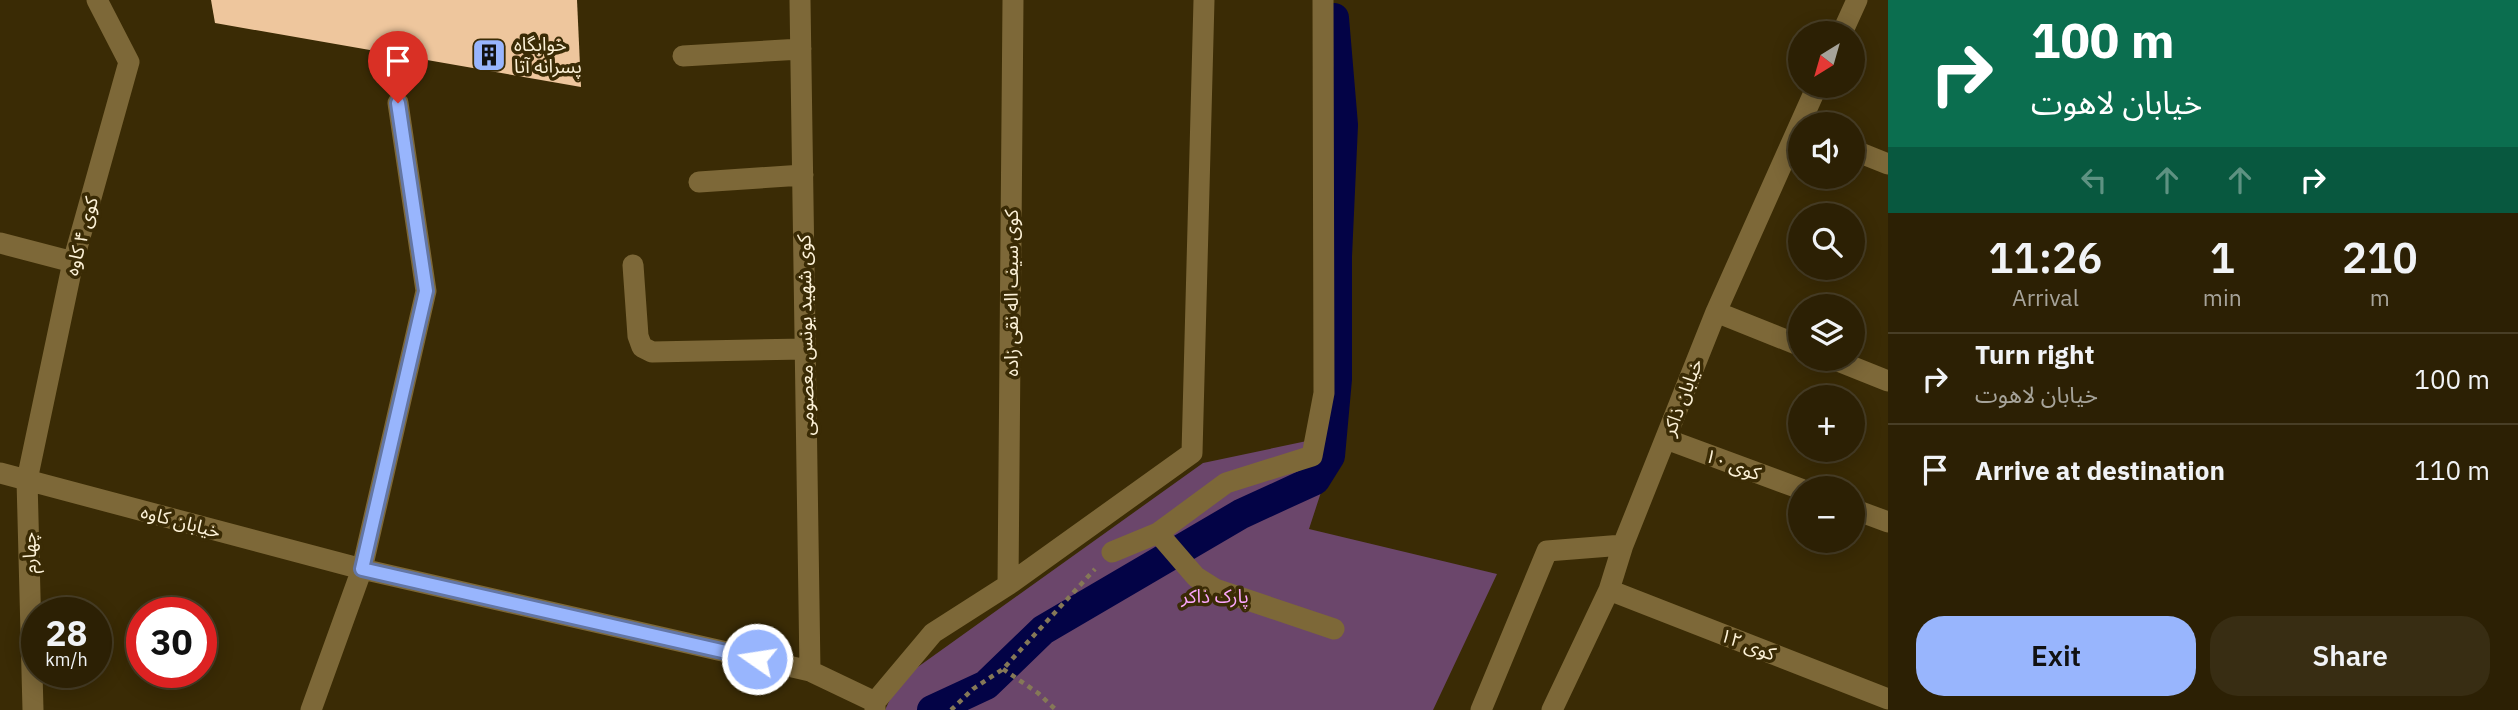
<!DOCTYPE html>
<html lang="en">
<head>
<meta charset="utf-8">
<style>
  :root { --surface:#2c2004; --page:#382d13; --text:#f1f3f6; --muted:#a6a39a; --line:#483e26; --accent:#98b5fd }
  body { margin:0; font-family:"IBM Plex Sans","Noto Sans Arabic",sans-serif; background:var(--page); color:var(--text); height:100vh; display:flex; flex-direction:column; font-size:26px; white-space:nowrap }
  * { box-sizing:border-box; margin:0 }
  p { font-size:23px; color:var(--muted) }
  .icon { flex:none; width:38px; height:38px; fill:none; stroke:currentColor; stroke-width:2; stroke-linecap:round; stroke-linejoin:round }
  .map { position:relative; flex:1; overflow:hidden }
  .side { display:flex; flex-direction:column; background:var(--surface); width:630px }
  .side>* { flex:none }
  .top-card { background:#0b6e4f; color:#fff; overflow:hidden }
  .needle { width:46px; rotate:217deg }
  .buttons { position:absolute; left:1788px; top:21px; display:grid; gap:14px }
  .buttons a { display:grid; place-items:center; width:77px; height:77px; border-radius:50%; background:var(--surface); box-shadow:0 4px 18px #0003,0 0 0 2px var(--line); font-size:35px }
  .speed { position:absolute; left:21px; top:597px; display:flex; gap:14px; font-size:35px; font-weight:700; text-align:center }
  .speed>* { display:grid; place-content:center; width:91px; height:91px; border-radius:50%; background:var(--surface); box-shadow:0 4px 18px #0003,0 0 0 2px var(--line); line-height:1 }
  .speed small { font-size:18px; font-weight:400 }
  .speed .limit { border:10px solid #d22; background:#fff; color:#111 }
  .pin { position:absolute; display:grid; place-items:center; width:60px; height:60px; color:#fff; margin:-72px -30px; border-radius:50% 50% 50% 0; rotate:-45deg; box-shadow:0 0 7px #0007 }
  .pin .icon { rotate:45deg }
  .me { position:absolute; width:77px; margin:-38px; rotate:283deg; stroke-linejoin:round; filter:drop-shadow(0 0 5px #0008) }
  .turn { display:flex; align-items:center; gap:24px; height:147px; padding:0 28px; font-size:32px }
  .turn .icon { width:91px; height:91px; stroke-width:2.5 }
  .turn b { display:block; font-size:49px; line-height:60px }
  .lanes { display:flex; align-items:center; height:66px; padding:0 28px; background:#0003; justify-content:center; gap:35px; direction:ltr }
  .lanes .off { opacity:.35 }
  .eta { display:flex; justify-content:space-evenly; align-items:center; height:119px; text-align:center }
  .eta b { font-size:42px; font-weight:600; line-height:49px }
  .primary-button { display:flex; gap:14px; margin-top:auto; padding:14px 28px }
  .primary-button a { flex:1; height:80px; border-radius:28px; background:var(--accent); color:#111; font-size:28px; font-weight:600; line-height:80px; text-align:center }
  .primary-button a+a { background:var(--page); color:var(--text) }
  ul { padding:0; list-style:none }
  li { display:flex; align-items:center; gap:21px; height:91px; padding:0 28px; border-top:2px solid var(--line) }
  li div { flex:1 }
  li b { display:block; font-size:26px }
  li em { font-style:normal }
  main { display:flex; flex:1; min-height:0 }
  .map>svg:first-child { display:block }
  .green { fill:#6b466b }
  .lines { fill:none; stroke-linecap:round; stroke-linejoin:round }
  .canal { stroke:#030346; stroke-width:30 }
  .building { fill:#eec69d }
  .path { stroke:#857857; stroke-width:4.5; stroke-dasharray:5 5; stroke-linecap:butt }
  .minor { stroke:#7d6838; stroke-width:21 }
  .route-casing { stroke:#6376a4; stroke-width:18 }
  .route { stroke:#98b5fd; stroke-width:12 }
  .labels { text-anchor:middle; stroke-width:7; stroke-linejoin:round; paint-order:stroke }
  .poi-label { font-size:19px; fill:#fdf2d8; stroke:#3a2b05; text-anchor:start }
  .street-label { font-size:19px; fill:#fdf2d8; stroke:#3a2b05 }
  .park-label { font-size:19px; fill:#fda7fd; stroke:#3a2b05 }
</style>
</head>
<body>
<main>
<div class="map">
<svg width="1888" height="710" viewBox="0 0 1888 710">
  <rect width="100%" height="100%" fill="#3a2b05"/>
  <path class="green" d="M1340,434L1309,529L1497,574L1433,710H885L893,693L908,674L1203,463Z"/>
  <g class="lines">
    <path class="canal" d="M932,710L986,685L1043,630L1241,514L1315,480L1330,456L1337,379V256L1343,125L1334,18"/>
  </g>
  <path class="building" d="M211,0H577L581,87L215,23Z"/>
  <g class="lines">
    <path class="path" d="M1003,669L1038,693L1056,710
      M951,710L973,689L1003,669L1095,569"/>
    <path class="minor" d="M800,0L810,671
      M1842,33L1857,0
      M683,56L801,49
      M1853,150L1888,164
      M699,182L803,175
      M0,243L73,262
      M633,265L638,336L642,347L652,352L805,349
      M1716,312L1801,346
      M1833,359L1888,381
      M1666,439L1801,489
      M0,473L362,569L810,671L875,702
      M1853,509L1888,522
      M1158,533L1196,577L1215,589L1334,629
      M1112,552L1158,533L1226,483L1312,456L1324,393L1323,0
      M1008,585L1013,0
      M1609,590L1888,699
      M33,710L27,480L73,262L129,62L97,0
      M311,710L362,569L426,291L398,103
      M875,710V702L933,633L1008,585L1192,453L1204,0
      M1481,710L1547,551L1623,545
      M1552,710L1609,590L1623,545L1716,312L1817,86"/>
  </g>
  <g class="lines">
    <g class="route-casing">
      <path id="route" d="M398,103L426,291L362,569L757,659"/>
    </g>
    <use href="#route" class="route"/>
  </g>
  <defs>
    <g id="building-square" transform="scale(1.75)"><rect x="-9" y="-9" width="18" height="18" rx="4" fill="#98b5fd" stroke="#3a2b05"/><path d="M-4-6H4V6H1V3H-1V6H-4ZM-2.5-4.3h1.7v1.8h-1.7ZM.8-4.3h1.7v1.8H.8ZM-2.5-1h1.7V.8h-1.7ZM.8-1h1.7V.8H.8Z" fill="#111"/></g>
  </defs>
  <g fill-rule="evenodd">
    <use href="#building-square" x="489" y="55"/>
  </g>
  <g class="labels">
    <g class="poi-label">
      <text x="514" y="51">خوابگاه<tspan x="514" dy="22">پسرانه آتا</tspan></text>
    </g>
    <g class="street-label">
      <text transform="translate(81 236) rotate(-75)" y="7">کوی ۴ کاوه</text>
      <text transform="translate(1011 293) rotate(-90)" y="7">کوی سیف اله نقی زاده</text>
      <text transform="translate(805 335) rotate(-91)" y="7">کوی شهید یونس معصومی</text>
      <text transform="translate(1682 397) rotate(-69)" y="7">خیابان ذاکر</text>
      <text transform="translate(1733 464) rotate(20)" y="7">کوی ۱۰</text>
      <text transform="translate(181 521) rotate(15)" y="7">خیابان کاوه</text>
      <text transform="translate(29 553) rotate(-92)" y="7">چهارم</text>
      <text transform="translate(1748 644) rotate(21)" y="7">کوی ۱۲</text>
    </g>
    <g class="park-label">
      <text x="1215" y="603">پارک ذاکر</text>
    </g>
  </g>
</svg>
<div class="buttons">
<a><svg class="needle" viewBox="-14 -14 28 28"><path d="M0-13l5 13h-10z" fill="#e53935"/><path d="M0 13l5-13h-10z" fill="#a6a39a"/></svg></a>
<a><svg class="icon" aria-label="sound" viewBox="0 0 24 24"><path d="M4 9h4l5-4v14l-5-4H4zM17 9q2 3 0 6"/></svg></a>
<a><svg class="icon" aria-label="search" viewBox="0 0 24 24"><circle cx="10" cy="10" r="6"/><path d="M15 15l6 6"/></svg></a>
<a><svg class="icon" aria-label="layers" viewBox="0 0 24 24"><path d="M12 4l9 5-9 5-9-5zM3 14l9 5 9-5"/></svg></a>
<a>+</a>
<a>−</a>
</div>
<div class="speed"><div>28<small>km/h</small></div><div class="limit">30</div></div>
<div class="pin" style="left:398px;top:103px;background:#d93025"><svg class="icon" aria-label="arrive" viewBox="0 0 24 24"><path d="M6 21V4h12l-3 4 3 4H6"/></svg></div>
<svg class="me" style="left:757px;top:659px" viewBox="-20 -20 40 40"><circle r="17" fill="#98b5fd" stroke="#fff" stroke-width="3"/><path d="M0-11L8 9 0 5-8 9z" fill="#fff"/></svg>
</div>
<section class="side">
<div class="top-card">
<div class="turn"><svg class="icon" aria-label="right" viewBox="0 0 24 24"><path d="M7 20v-9h11M14 6l5 5-5 5"/></svg><div><b>100 m</b>خیابان لاهوت</div></div>
<div class="lanes"><svg class="icon off" aria-label="left" viewBox="0 0 24 24"><path d="M17 20v-9H6M10 6l-5 5 5 5"/></svg><svg class="icon off" aria-label="ahead" viewBox="0 0 24 24"><path d="M12 20V5M6 11l6-6 6 6"/></svg><svg class="icon off" aria-label="ahead" viewBox="0 0 24 24"><path d="M12 20V5M6 11l6-6 6 6"/></svg><svg class="icon" aria-label="right" viewBox="0 0 24 24"><path d="M7 20v-9h11M14 6l5 5-5 5"/></svg></div>
</div>
<div class="eta">
<div><b>11:26</b><p>Arrival</p></div>
<div><b>1</b><p>min</p></div>
<div><b>210</b><p>m</p></div>
</div>
<ul>
<li><svg class="icon" aria-label="right" viewBox="0 0 24 24"><path d="M7 20v-9h11M14 6l5 5-5 5"/></svg><div><b>Turn right</b><p>خیابان لاهوت</p></div><em>100 m</em></li>
<li><svg class="icon" aria-label="arrive" viewBox="0 0 24 24"><path d="M6 21V4h12l-3 4 3 4H6"/></svg><div><b>Arrive at destination</b></div><em>110 m</em></li>
</ul>
<div class="primary-button"><a>Exit</a><a>Share</a></div>
</section>
</main>
</body>
</html>
